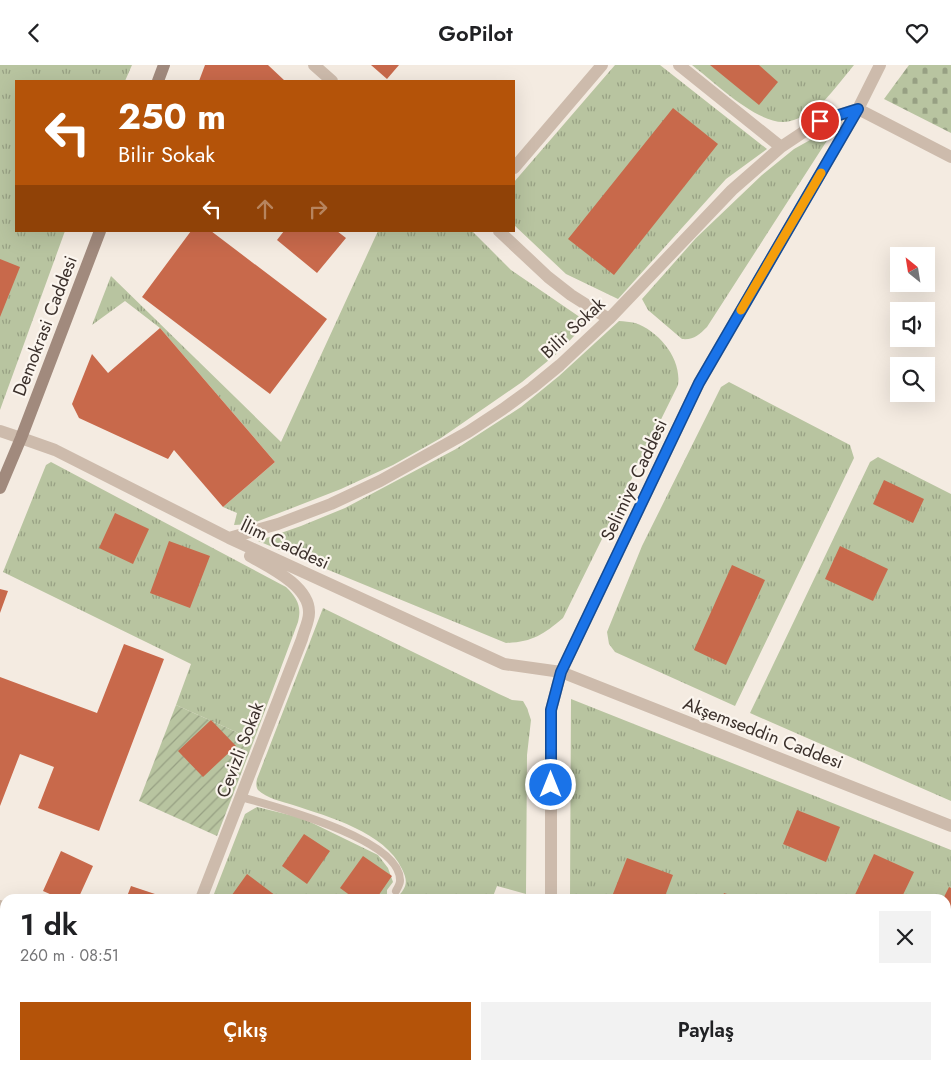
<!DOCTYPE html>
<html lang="tr">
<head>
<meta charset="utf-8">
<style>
  :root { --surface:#fff; --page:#f2f2f2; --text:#202124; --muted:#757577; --accent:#b45309 }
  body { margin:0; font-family:Jost,sans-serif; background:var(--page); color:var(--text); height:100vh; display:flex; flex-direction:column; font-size:19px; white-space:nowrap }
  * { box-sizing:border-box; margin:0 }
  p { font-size:16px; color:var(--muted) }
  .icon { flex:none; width:28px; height:28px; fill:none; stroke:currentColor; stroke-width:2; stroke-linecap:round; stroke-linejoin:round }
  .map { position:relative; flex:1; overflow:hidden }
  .details { position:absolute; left:0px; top:829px; width:951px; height:176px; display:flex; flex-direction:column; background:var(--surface); border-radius:15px 15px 0 0; box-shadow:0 5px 20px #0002 }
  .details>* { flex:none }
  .banner { position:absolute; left:15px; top:15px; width:500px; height:152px; border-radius:0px; box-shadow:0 5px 20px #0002; background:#b45309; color:#fff; overflow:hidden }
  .needle { width:32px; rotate:330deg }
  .tools { position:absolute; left:890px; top:182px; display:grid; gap:10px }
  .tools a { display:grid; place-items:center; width:45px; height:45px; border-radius:0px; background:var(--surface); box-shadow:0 5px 20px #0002; font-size:25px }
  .pin { position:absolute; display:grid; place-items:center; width:42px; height:42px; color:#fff; margin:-21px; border:2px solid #fff; border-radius:50%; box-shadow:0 1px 5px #0007 }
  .me { position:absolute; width:55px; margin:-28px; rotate:0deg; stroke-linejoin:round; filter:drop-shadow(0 0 4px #0008) }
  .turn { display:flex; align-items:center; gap:18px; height:105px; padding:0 20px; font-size:22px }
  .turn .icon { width:65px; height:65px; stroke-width:2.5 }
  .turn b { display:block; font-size:35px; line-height:42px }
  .lanes { display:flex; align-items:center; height:48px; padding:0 20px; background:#0003; justify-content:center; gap:25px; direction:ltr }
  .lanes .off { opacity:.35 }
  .round { display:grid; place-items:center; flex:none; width:52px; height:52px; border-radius:0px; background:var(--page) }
  .head { display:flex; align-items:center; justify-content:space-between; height:85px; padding:0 20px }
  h1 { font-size:30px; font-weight:600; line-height:38px }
  .cta { display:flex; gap:10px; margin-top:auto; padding:10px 20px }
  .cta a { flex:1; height:58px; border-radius:0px; background:var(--accent); color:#fff; font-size:20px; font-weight:600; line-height:58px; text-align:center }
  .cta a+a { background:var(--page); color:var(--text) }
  header { display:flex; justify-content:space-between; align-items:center; height:65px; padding:0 20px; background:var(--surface); font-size:22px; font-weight:600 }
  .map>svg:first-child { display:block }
  .grass { fill:url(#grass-tufts) }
  .cemetery { fill:url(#cemetery-stones) }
  .garden { fill:url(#garden-furrows) }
  .building { fill:#c8694b }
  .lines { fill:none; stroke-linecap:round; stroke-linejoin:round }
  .service { stroke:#cdbbac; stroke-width:8 }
  .minor { stroke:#cdbbac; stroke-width:12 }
  .tertiary { stroke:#cdbbac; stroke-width:12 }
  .secondary { stroke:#a18a7d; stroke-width:12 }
  .route-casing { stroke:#114b97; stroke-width:12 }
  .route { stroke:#1a73e8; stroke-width:9 }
  .slow { stroke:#f59e0b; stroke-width:9 }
  .labels { text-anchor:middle; stroke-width:4.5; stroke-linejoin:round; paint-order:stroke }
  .street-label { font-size:18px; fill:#3b302b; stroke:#fbf5ee }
</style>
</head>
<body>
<header><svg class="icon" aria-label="back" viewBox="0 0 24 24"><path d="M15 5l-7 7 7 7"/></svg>GoPilot<svg class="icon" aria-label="heart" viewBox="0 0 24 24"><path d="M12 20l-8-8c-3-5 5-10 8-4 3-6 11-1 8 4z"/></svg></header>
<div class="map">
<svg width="951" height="1004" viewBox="0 0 951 1004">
  <defs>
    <pattern id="grass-tufts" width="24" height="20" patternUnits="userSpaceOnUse" patternTransform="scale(1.25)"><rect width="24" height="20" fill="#b8c4a0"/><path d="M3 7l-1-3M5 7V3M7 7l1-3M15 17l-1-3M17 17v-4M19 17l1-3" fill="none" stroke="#97a083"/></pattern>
    <pattern id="cemetery-stones" width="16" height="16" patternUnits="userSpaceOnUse" patternTransform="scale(1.25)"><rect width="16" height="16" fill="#b8c4a0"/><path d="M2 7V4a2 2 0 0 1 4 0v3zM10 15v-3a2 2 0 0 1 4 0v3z" fill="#97a083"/></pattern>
    <pattern id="garden-furrows" width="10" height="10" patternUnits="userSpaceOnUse" patternTransform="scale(1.25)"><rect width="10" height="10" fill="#b8c4a0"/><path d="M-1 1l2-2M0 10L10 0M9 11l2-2" fill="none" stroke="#97a083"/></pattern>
  </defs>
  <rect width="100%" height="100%" fill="#f4ebe1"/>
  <path class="grass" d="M0,0H132L125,16H16V166H65L0,345Z
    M615,0H660L767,84L726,114L618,234L566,209L514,160V117Z
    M692,0H854C844,12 834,25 824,36C814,45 797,57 783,57C755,57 714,17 692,0Z
    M837,60L707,262C699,270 694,275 682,274L648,245L642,234L696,173L762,110L794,84Z
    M378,166H472L511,205L587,257L560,286L522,317L441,373L393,400L341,424L251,459L234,460L237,448L223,442L275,397L160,263L125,236L92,260L111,211L281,377Z
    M619,256C624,256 630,257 635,258C659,266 682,294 678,320L563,553C543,570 532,577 506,578L258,476L301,461L345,443L456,384L521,342L559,311Z
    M729,317L850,380L854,393L735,641L615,587L609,579L607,567L642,481L721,322Z
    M878,392L951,429V736L750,648L870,397Z
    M51,397L286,522C297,533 302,541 298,557L254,675L176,640L191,599L3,507L46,400Z
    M323,543L499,629L512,635L523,636L527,643L531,655L527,690L526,829L497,821L492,834H212L245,749L257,742L302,753L378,790L388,803L393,817L387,825V833L396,834C406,823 409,818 402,804C385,767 329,752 293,740C283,737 266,733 258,725C256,722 256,718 257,714Z
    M571,634L951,785V910L946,920V834H570Z
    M107,1000H232L238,1004H105Z
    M271,1000H430L428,1004H275Z
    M696,1000H912L910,1004H707Z"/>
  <path class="cemetery" d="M909,0H951V68L884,34Z"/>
  <path class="garden" d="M176,640L254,675L217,771L139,736Z"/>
  <path class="building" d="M205,0H268L285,16H199Z
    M371,0H399L387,14Z
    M710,0H759L778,17L759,40Z
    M673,43L718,79L614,210L568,174Z
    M191,166H211L327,254L270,329L142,232Z
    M284,166H337L346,173L317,208L277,175Z
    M0,194L20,202L0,252Z
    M160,263L275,397L223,442L174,385L168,394L79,353L72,339L92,289L108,308Z
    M884,415L924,434L913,458L873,439Z
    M115,448L149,464L133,499L99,483Z
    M169,476L210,491L190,543L150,528Z
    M840,481L888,504L873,536L825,514Z
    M732,500L765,515L726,600L694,585Z
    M0,524L8,526L0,548Z
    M124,579L164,594L99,766L38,743L54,702L20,689L0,741V612L97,648Z
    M211,655L236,681L203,712L178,686Z
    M797,745L840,762L826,797L783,779Z
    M304,769L330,786L307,819L282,801Z
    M61,786L93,801L78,834H61L43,826Z
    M874,789L914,807L901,834H853Z
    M363,791L392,811L376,834H355L340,823Z
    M627,793L673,810L664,834H611Z
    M247,809L280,834H229Z
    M131,821L167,833V834H126Z
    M949,822L951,823V867L946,878V834H943Z
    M724,828L740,834H722Z
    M0,887L5,889V942L0,940Z
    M951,967V986L946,984V978Z
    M148,1000H194L192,1004H154Z
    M373,1000H384L393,1004H371Z
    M861,1000H902L901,1004H859Z"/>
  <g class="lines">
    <path class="service" d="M241,732C273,741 402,774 400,816C400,819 397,824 396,826"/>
    <path class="minor" d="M314,0L332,16
      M679,0L781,82
      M514,103L602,0
      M499,166L548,212L571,230L609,254
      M21,373L55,385L229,473L504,599L561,607L951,761
      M229,473L278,459L331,439L380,416L468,367L503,344L532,323L560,300L609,254L732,125L781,82L820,56L858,44L880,0
      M201,834L302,574C304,566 309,556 309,548C310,521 269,502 250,491
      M551,834V645L561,607L699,318L858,44L951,92
      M0,841L5,844
      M946,948L951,937
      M249,1000L255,1004
      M95,1004L97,1000
      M551,1004V1000
      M923,1004L924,1000"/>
    <path class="tertiary" d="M0,366L21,373"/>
    <path class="secondary" d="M158,16L164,0
      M0,423L21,373L100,166"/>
  </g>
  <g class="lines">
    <g class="route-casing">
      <path id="route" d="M551,720V645L561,607L699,318L858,44L820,56"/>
    </g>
    <use href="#route" class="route"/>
    <path class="slow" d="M741,245L821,108"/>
  </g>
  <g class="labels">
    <g class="street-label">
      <text transform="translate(45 261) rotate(-69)" y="6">Demokrasi Caddesi</text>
      <text transform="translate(573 263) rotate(-43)" y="6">Bilir Sokak</text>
      <text transform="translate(634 415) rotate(-65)" y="6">Selimiye Caddesi</text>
      <text transform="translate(285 479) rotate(25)" y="6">İlim Caddesi</text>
      <text transform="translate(763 668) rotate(21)" y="6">Akşemseddin Caddesi</text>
      <text transform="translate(240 685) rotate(-69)" y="6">Cevizli Sokak</text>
    </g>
  </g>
</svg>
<div class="tools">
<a><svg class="needle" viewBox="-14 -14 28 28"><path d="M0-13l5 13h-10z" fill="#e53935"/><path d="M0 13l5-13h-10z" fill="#757577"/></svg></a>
<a><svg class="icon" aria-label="sound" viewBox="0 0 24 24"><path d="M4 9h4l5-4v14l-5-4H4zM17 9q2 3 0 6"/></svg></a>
<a><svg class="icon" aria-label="search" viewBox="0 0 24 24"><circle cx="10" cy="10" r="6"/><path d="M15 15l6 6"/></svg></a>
</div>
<div class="pin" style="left:820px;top:56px;background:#d93025"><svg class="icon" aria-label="arrive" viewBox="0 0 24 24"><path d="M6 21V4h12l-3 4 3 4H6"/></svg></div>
<svg class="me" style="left:551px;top:720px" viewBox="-20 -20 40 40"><circle r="17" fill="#1a73e8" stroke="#fff" stroke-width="3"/><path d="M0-11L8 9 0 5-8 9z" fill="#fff"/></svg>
<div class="banner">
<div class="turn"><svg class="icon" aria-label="left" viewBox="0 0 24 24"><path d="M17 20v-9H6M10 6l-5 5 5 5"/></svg><div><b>250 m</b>Bilir Sokak</div></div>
<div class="lanes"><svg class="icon" aria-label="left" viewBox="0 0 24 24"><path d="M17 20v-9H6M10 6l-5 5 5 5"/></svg><svg class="icon off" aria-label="ahead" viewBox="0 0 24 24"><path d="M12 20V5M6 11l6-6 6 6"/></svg><svg class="icon off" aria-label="right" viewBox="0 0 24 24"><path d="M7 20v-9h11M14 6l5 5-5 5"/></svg></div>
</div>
<section class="details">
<div class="head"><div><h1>1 dk</h1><p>260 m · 08:51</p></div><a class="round"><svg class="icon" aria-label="close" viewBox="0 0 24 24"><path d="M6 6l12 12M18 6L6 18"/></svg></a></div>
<div class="cta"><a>Çıkış</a><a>Paylaş</a></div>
</section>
</div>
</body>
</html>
